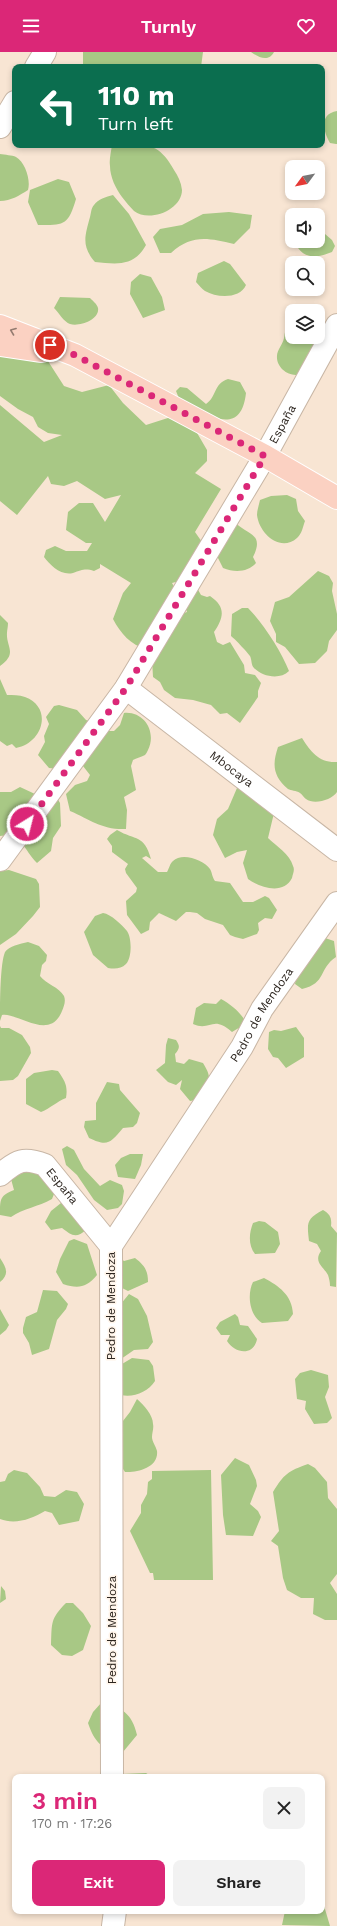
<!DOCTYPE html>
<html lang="en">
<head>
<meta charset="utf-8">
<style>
  :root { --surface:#fff; --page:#f2f2f2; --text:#222; --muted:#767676; --accent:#db2777 }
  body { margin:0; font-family:"Work Sans",sans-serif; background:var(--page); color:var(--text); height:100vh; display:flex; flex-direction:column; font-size:15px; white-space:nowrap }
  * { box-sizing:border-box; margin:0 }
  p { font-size:13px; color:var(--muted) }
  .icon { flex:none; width:22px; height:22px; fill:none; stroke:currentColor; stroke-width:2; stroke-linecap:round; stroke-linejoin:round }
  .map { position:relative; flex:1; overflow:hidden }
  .side { position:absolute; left:12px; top:1722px; width:313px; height:140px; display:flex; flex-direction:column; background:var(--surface); border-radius:8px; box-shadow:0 2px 6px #0003 }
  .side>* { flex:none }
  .hud { position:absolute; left:12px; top:12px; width:313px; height:84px; border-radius:8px; box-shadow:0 2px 6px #0003; background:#0b6e4f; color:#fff; overflow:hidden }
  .needle { width:26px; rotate:238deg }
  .buttons { position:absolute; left:285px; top:108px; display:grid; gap:8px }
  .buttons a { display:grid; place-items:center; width:40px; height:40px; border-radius:8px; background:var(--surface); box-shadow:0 2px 6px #0003; font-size:20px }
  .pin { position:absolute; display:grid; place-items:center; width:34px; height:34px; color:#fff; margin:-17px; border:2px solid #fff; border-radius:50%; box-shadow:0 1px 4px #0007 }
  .me { position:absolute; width:44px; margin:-22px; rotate:36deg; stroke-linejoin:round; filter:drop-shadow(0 0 3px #0008) }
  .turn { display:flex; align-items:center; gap:14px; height:84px; padding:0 20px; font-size:18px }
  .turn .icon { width:52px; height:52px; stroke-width:2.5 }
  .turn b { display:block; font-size:28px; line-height:34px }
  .round { display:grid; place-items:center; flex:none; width:42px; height:42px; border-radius:8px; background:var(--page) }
  .overview { display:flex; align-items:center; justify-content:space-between; height:68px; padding:0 20px }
  h1 { font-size:24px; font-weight:600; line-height:30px; color:var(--accent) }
  .button { display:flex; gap:8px; margin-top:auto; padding:8px 20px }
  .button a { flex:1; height:46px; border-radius:8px; background:var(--accent); color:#fff; font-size:16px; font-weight:600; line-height:46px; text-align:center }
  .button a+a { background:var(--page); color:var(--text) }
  header { display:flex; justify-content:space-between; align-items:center; height:52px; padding:0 20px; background:var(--accent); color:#fff; font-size:18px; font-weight:600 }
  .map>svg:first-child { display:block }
  .green { fill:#a8c885 }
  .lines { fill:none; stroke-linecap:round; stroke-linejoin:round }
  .minor-casing { stroke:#c8b6a5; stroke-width:24 }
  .major-casing { stroke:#fff; stroke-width:24 }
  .minor { stroke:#fff; stroke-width:22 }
  .major { stroke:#fbd1c2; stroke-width:22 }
  .oneway { stroke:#947b70 }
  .route { stroke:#db2777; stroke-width:7; stroke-dasharray:0 12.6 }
  .labels { text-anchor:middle; stroke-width:3; stroke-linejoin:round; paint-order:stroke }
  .street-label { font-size:12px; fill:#2c251f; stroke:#fff4e9 }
</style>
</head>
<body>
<header><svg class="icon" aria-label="menu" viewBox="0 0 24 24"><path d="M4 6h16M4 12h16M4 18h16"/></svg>Turnly<svg class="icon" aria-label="heart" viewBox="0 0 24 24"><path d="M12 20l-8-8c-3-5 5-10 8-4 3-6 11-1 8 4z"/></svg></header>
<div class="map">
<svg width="337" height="1874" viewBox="0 0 337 1874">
  <rect width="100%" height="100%" fill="#f8e5d3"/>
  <path class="green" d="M83,0H203L201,15H83Z
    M251,0H274C269,10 259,6 251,0Z
    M337,59V92H336L330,91C323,79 319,62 337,59Z
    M112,93C143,93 157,87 174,118C178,124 181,130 182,138C182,158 149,171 134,159C130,155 126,150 122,145C116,137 110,125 110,114C109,108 111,100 112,93Z
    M0,102C5,103 12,103 16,105C25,110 31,128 28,138C20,143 11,149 0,149Z
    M58,127L69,130L76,147C68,174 64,173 38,173L28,150L30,138Z
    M113,143L129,162L146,193C134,215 117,212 95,210C81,194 85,184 90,165C91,162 91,156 94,153C98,147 106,145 113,143Z
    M229,160L252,163L250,176L234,192C208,186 192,182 171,201H160L153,185L160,177L182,173L203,162Z
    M318,176L332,188L335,194L332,200C315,207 302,207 294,189H318Z
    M224,209L230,212L246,233C240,247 217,246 205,239C202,237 199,233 196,230L198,221Z
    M140,222L151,225L162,245L165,258L143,266L130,242L131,230Z
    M60,245L90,246C93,249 97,252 98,256C100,268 79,275 70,272C64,270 59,261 54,256Z
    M292,258L295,259H292V285H310L314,292L301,322C290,326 276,316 277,304C277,298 283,292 284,286C286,277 286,268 286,260Z
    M0,303L46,306L64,334L82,340L109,333L123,351L146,373L171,365L193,374L207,398V409L195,421L221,437L195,480L202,490L183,528L172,531L177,540L147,598C130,592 121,582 113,567L123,541L131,531L100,512V516L94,519C85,516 82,518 73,521C61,524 50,513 44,505L46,498L55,494L66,499H87L92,491H86L66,478L68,460L79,451H93L105,470L121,443L105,447L77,429L64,434L51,432L48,424L17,463L0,449V353L44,390L62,383L48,381L38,375L33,365L18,357L0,344Z
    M228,327L240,330L246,341C241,387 206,362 180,349L176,339L180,335L187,336L206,352C217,345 213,332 228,327Z
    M287,443L296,447L298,459L305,469C303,474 302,482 297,486C280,501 259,481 257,463C257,458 259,453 260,448L271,444Z
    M236,471C247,483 265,481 253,505L256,511C248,520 235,521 223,516L215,500Z
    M318,519L329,524L333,531L332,539L337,562V578L329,589L327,599L315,611L299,612L285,595L276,590V582L270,569L275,550L289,545Z
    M197,536L201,543L207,545L210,544C226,555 224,565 214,580L217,590L223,593L230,590L244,613L245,621L255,623L261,631L258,639V645L240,671L227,661L220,662L211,653L193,648L175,646L164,638L160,630L153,625L152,607L181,562L187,560L184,552Z
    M242,556H248C263,571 281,599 289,619C280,628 263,625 254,616C251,613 252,608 250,604C249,602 235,587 231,584L232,562Z
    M0,563L8,571C8,575 7,578 7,581C6,595 18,601 0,614Z
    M0,627L7,643C13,643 19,643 25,645C54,656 42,692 16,696L12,692L7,694L0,689Z
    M59,653L77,658L86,668L100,673L108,679H114L120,673L124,661C144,659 157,680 148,698C147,700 146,702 145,703C142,705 136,706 133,708L131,714L136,738L124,745L127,758L126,777C102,778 91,768 70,759L66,742L75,733L87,729L90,723L83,714L77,719L49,716L38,703L45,690L44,684L49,672L46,665L54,654Z
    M302,686C311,700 319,711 337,710V740C332,748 314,753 306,747C304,746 302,742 300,741C296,738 291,739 288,737C273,724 272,713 278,695Z
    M242,731L274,761L268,786C276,794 290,802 293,814C295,818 293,821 292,826C284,843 260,836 248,827L243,811L247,798L237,800L225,806L213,783L217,767L228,757L237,736Z
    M20,735L35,742L52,737L60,751L61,774L53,786L51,799L37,811C23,797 23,782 0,784V740H11Z
    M117,778C136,789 144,782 151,807L146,804L142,806L158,820H167C169,817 170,811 173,809C182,800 204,808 210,817C212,820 212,825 215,829L230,831L243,850H253L265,844L269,846L277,858L272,867L265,866L258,871L259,878L257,882L243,887L235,885L230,883L223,873L205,867L197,861L190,860H186L176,869L159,861L150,870L149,878L141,882L127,863L126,849L136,840L137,836L126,821L125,817L128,812L112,800V794L107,787L110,783Z
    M9,818L36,827L39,832L40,855L33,864L16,882L0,893V819Z
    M103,861C111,862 122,873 127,879C132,886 132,906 126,912C121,917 115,917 108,916L93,903L84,880L95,864Z
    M325,886L334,889L336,905C318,917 327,931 302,937L295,932L297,920Z
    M28,890L39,894L47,903L46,909L42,913L40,924C46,932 59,935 64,944C66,949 64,954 62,959C50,990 17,960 2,963L0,969C0,953 0,912 5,900C9,894 20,892 28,890Z
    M221,947C230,952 238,958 244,967L242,974L232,980C212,962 211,980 193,972L196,956L204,951L216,952Z
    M0,974L1,976H9L22,983L30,995L31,1001L18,1024L13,1028L0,1029Z
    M296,975L304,986V1005L286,1016L278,1006L273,1005L268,997L269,980L274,978L281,979Z
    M168,986L176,988C180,994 180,996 175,1002L176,1010L184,1012L189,1007L203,1011C215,1030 207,1031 196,1048L190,1049L180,1037L182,1028L176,1033L168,1030L156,1018L165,1011L166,993Z
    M52,1018L58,1019C65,1029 68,1034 66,1046C56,1050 51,1056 41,1060L26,1052V1027L34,1021Z
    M107,1030L119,1032L120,1038L140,1061L137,1071L133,1075L123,1076C110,1091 108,1095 89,1086L84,1075L85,1069L96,1068V1051Z
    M67,1094L74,1098L84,1117L100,1134L110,1128L122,1133L124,1139L122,1152L118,1156L107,1158L94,1148L77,1123L66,1113L62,1097Z
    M130,1102H143L141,1113L135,1127L118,1125L115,1113L121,1106Z
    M36,1116L54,1142L52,1147C38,1155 24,1156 11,1165L0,1163C0,1146 0,1144 14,1138L11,1127L14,1118Z
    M61,1151L73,1152L86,1178C76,1187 71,1183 62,1176L51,1178L45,1170L51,1159Z
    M323,1158C330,1162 332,1166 331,1174L337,1181L336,1235L330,1234C330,1230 329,1226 328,1223C324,1215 313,1210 321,1199L317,1192L309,1189C307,1171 306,1167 323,1158Z
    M259,1169L265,1170L278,1180L280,1192L275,1201L255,1202C248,1193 249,1181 253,1171Z
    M74,1187L87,1192L97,1223C86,1236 78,1237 63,1232L56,1220L60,1207L69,1189Z
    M119,1205L124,1209L135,1206C144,1213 148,1218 148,1230L128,1239L118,1234Z
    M0,1206C6,1215 10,1222 0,1230Z
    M264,1226C279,1234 292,1243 293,1262L288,1269L262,1271C249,1263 247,1242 253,1230Z
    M43,1238L57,1239L68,1252L66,1257L57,1268L49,1297L32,1303L29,1291L23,1281V1276L26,1265L37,1260Z
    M129,1242L138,1247L147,1264L153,1290L148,1297L134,1298L121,1307L111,1264Z
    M0,1257L9,1273L6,1278L0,1283Z
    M235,1262L238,1265L240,1273L248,1274L257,1287C254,1304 235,1302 227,1289L230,1283H221L216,1276L220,1270Z
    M132,1306L149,1308L153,1314L155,1329C148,1340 133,1346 121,1343L122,1312Z
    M311,1318L328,1323L329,1335L325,1345L332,1366L327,1371L314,1372L305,1357L306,1349L297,1347L295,1327L300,1321Z
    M137,1347C144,1353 153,1363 153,1372C154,1376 152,1381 152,1385C152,1390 156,1394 157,1399C159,1416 136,1421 125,1420L113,1402L119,1374L130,1360Z
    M235,1406L249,1413L256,1428L257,1434L250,1452L258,1459L261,1465L253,1484L226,1483L223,1463L221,1423Z
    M308,1412L315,1416L327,1430L328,1446L337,1457V1522L330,1531L337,1542V1568H325L313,1562L314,1546H301L287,1538L283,1526L278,1494L271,1489L279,1479L273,1440C284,1422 288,1419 308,1412Z
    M14,1418L27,1421L40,1435L44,1444L55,1445L66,1438L77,1440L84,1452L79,1469L59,1473L52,1461L45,1459C32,1467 15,1473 0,1467V1430L5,1429L8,1422Z
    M211,1418L213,1528H154L153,1521H150L130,1479L141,1461V1453L147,1442L148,1430L152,1427V1419Z
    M1,1534L5,1539L6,1547L0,1551Z
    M66,1551H73L83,1561L91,1574L83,1598L72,1604L62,1603L51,1593C52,1571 50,1567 66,1551Z
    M102,1650C122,1656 132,1661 137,1683L123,1700C102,1699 94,1689 88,1671L93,1660Z
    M146,1721L152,1725H116L122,1722Z
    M322,1847L330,1874L282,1873L285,1859H322Z"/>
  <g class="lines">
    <g class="minor-casing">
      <g id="minor">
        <path d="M36,15L45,0"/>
        <path d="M0,75L15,50"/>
        <path id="s1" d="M126,636L337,798"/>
        <path id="s2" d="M0,808L126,636L265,404L337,273"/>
        <path id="s3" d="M0,1123C17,1108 24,1105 45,1113L111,1194"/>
        <path id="s4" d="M112,1725L111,1194L242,995L262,957L337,851"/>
        <path d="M113,1874L115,1859"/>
      </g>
    </g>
    <g class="major-casing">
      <path id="major" d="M0,274L75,303L265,404L337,446
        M0,293L42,299"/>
    </g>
    <use href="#minor" class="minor"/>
    <use href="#major" class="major"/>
  </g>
  <defs><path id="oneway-chevron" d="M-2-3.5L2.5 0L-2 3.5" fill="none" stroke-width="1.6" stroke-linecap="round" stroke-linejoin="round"/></defs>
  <use class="oneway" href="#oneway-chevron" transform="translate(13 279) rotate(-159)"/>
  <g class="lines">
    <path class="route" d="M27,772L126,636L265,404L75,303L50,293"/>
  </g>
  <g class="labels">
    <g class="street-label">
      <text dy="4" stroke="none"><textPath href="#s2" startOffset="520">España</textPath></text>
      <text dy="4" stroke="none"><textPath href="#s1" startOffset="133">Mbocaya</textPath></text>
      <text dy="4" stroke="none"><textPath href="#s4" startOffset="807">Pedro de Mendoza</textPath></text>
      <text dy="4" stroke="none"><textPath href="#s3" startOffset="77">España</textPath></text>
      <text transform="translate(111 1254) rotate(-90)" y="4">Pedro de Mendoza</text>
      <text transform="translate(112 1578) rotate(-90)" y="4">Pedro de Mendoza</text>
    </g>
  </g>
</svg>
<div class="buttons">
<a><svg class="needle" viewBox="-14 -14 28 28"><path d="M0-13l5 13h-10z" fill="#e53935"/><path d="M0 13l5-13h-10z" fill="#767676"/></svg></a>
<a><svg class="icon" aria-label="sound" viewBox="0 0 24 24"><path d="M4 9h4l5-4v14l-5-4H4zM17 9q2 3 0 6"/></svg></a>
<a><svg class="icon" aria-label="search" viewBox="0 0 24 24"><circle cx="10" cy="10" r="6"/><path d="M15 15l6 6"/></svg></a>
<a><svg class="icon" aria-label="layers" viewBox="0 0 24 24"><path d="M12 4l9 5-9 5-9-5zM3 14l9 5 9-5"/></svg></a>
</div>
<div class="pin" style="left:50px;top:293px;background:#d93025"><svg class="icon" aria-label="arrive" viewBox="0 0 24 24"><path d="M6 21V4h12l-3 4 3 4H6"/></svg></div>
<svg class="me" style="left:27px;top:772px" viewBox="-20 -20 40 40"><circle r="17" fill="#db2777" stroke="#fff" stroke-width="3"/><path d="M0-11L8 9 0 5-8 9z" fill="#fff"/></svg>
<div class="hud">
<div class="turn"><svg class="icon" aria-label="left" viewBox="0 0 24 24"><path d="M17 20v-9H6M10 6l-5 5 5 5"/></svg><div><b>110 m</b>Turn left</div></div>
</div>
<section class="side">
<div class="overview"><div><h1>3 min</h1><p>170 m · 17:26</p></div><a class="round"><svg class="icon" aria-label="close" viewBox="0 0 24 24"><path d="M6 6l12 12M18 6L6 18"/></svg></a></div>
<div class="button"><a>Exit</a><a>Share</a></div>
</section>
</div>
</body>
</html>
